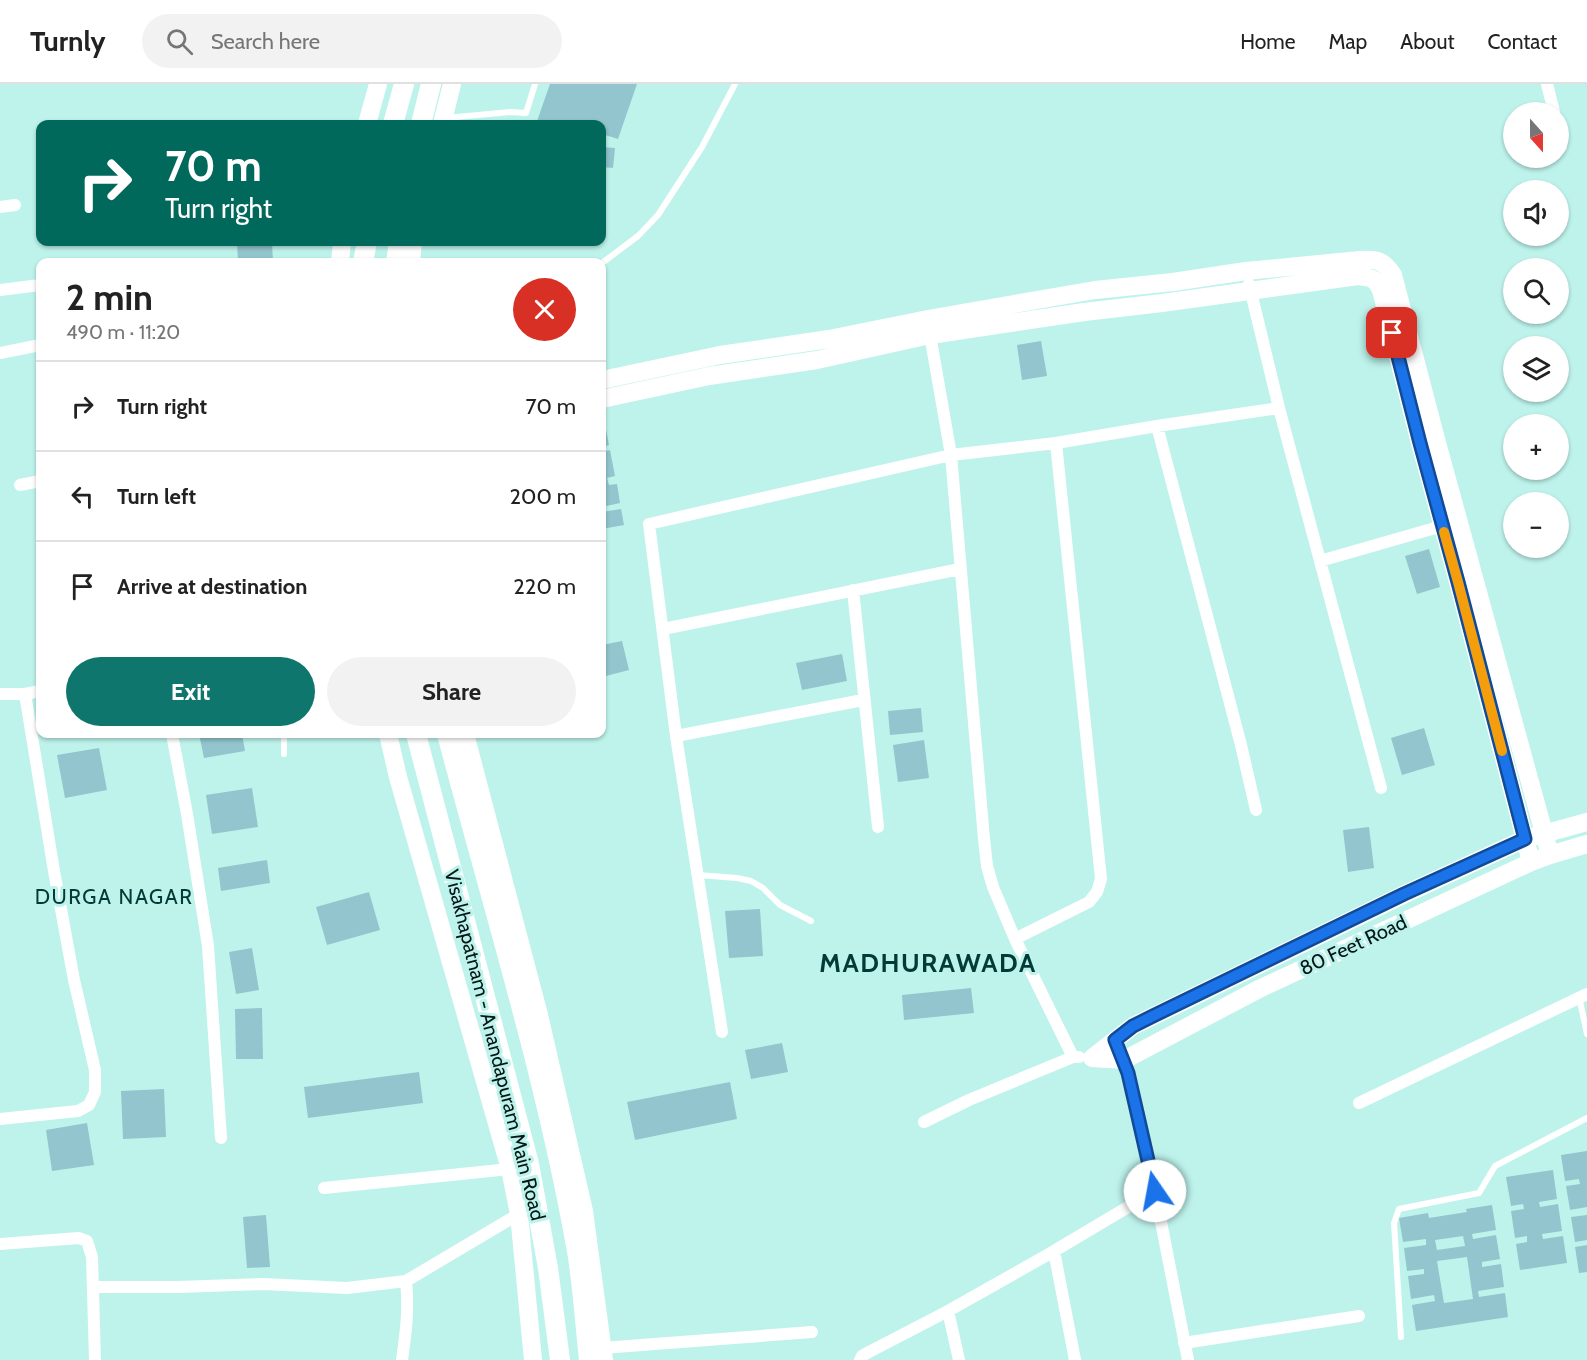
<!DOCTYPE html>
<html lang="en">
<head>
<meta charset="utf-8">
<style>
  :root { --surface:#fff; --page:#f2f2f2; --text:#222; --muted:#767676; --line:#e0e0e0; --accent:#0f766e }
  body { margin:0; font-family:Cabin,sans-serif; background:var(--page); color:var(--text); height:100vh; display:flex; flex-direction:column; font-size:22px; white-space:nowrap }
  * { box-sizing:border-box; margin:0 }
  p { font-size:20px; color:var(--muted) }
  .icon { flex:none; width:33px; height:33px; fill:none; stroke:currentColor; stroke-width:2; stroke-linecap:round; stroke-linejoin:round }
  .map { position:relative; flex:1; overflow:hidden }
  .sheet { position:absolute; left:36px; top:174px; width:570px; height:480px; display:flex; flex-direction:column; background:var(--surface); border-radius:12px; box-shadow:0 2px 4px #0004 }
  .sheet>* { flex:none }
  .hud { position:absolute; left:36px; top:36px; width:570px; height:126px; border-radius:12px; box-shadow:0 2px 4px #0004; background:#00695c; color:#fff; overflow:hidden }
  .needle { width:39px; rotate:159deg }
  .controls { position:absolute; left:1503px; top:18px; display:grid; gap:12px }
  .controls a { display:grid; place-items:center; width:66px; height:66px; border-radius:50%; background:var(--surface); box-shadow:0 2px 4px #0004; font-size:30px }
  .pin { position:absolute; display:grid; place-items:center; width:51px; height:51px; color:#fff; margin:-26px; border-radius:12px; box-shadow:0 3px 9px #0006 }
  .me { position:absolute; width:66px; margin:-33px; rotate:348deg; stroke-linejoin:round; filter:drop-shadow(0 0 4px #0008) }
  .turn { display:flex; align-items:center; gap:21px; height:126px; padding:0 30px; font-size:27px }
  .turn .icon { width:78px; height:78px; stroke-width:2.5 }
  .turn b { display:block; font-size:42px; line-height:51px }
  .round { display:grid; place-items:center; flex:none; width:63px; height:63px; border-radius:32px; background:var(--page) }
  .headline { display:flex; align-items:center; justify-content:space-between; height:102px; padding:0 30px }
  h1 { font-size:36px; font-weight:800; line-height:45px }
  .action { display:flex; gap:12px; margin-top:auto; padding:12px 30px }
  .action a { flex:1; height:69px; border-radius:36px; background:var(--accent); color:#fff; font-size:24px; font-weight:800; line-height:69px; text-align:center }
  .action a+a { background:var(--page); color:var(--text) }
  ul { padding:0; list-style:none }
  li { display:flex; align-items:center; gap:18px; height:90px; padding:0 30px; border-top:2px solid var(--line) }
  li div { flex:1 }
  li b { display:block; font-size:22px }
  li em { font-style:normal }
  header { display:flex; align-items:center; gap:36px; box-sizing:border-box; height:84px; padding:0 30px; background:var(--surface); border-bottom:2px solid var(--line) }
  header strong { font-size:28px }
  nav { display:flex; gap:33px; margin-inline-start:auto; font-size:21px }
  .search { width:420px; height:54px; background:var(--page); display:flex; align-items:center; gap:15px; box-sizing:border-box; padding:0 21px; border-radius:33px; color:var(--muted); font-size:22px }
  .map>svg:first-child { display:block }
  .building { fill:#92c5cd; fill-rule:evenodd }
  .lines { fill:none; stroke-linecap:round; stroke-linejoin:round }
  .lane { stroke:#fff; stroke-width:6 }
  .street { stroke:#fff; stroke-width:12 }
  .secondary { stroke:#fff; stroke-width:18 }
  .primary { stroke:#fff; stroke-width:20 }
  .route-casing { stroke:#114b97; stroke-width:15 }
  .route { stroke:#1a73e8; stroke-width:10 }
  .slow { stroke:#f59e0b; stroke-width:10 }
  .labels { text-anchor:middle; stroke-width:6; stroke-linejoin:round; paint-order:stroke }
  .street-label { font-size:20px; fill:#041716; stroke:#bef3ec }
  .neighbourhood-label { font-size:21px; letter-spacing:1.5px; fill:#013a36; stroke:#bef3ec }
  .district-label { font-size:26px; font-weight:bold; letter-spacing:1.5px; fill:#013a36; stroke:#bef3ec }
</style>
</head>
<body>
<header>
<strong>Turnly</strong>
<div class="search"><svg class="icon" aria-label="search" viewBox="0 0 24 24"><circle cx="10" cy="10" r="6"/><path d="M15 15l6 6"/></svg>Search here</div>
<nav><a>Home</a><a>Map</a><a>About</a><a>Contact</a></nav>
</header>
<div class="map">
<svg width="1587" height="1276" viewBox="0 0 1587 1276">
  <rect width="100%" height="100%" fill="#bef3ec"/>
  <path class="building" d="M550,0H637L618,55L602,50V40H575L564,37L563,40H536Z
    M602,63L615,64L613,84L602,83Z
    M237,158H272L273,178H238Z
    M1041,257L1047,292L1022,296L1017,261Z
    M602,335H604L609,361L602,363Z
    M610,366L615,392L607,394L609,401L617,400L620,419L602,423V368Z
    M621,425L624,441L602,445V428Z
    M1429,465L1440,503L1417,510L1405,472Z
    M622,557L629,586L602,593V561Z
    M842,570L847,597L802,606L796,579Z
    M921,624L923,648L890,651L888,627Z
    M1424,644L1435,681L1402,691L1391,654Z
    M199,650H242L245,667L204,674Z
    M924,656L929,694L898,698L893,661Z
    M99,664L107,706L65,714L57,671Z
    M252,704L258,743L212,750L206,711Z
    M1369,743L1374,784L1348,788L1343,746Z
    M267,776L270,799L221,807L218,784Z
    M369,808L380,846L327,861L316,823Z
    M760,825L763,872L729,874L725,827Z
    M252,864L259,906L236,910L229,868Z
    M971,904L974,929L904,936L902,911Z
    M262,924L263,975H236L235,925Z
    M782,959L788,988L751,995L745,966Z
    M419,988L423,1019L308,1034L304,1003Z
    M730,998L737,1035L635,1056L627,1018Z
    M164,1005L166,1053L123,1055L121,1007Z
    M87,1039L94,1081L52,1087L46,1046Z
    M1587,1067V1123L1570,1126L1566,1102L1580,1100L1579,1095L1565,1097L1561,1071Z
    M1553,1086L1557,1115L1539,1118L1540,1123L1558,1120L1562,1147L1542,1150L1543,1155L1563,1152L1567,1179L1520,1186L1516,1160L1527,1158V1152L1515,1154L1511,1127L1524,1125L1523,1120L1511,1122L1506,1093Z
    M1492,1121L1496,1146L1472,1150L1473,1155L1496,1151L1500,1175L1482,1178V1183L1501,1180L1504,1203L1478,1207L1479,1213L1505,1209L1508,1233L1416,1247L1412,1221L1435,1217L1434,1211L1411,1215L1408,1192L1424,1190V1185L1407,1187L1404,1164L1426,1161V1155L1403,1158L1399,1134L1428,1129L1429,1134L1467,1128L1466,1125ZM1463,1152L1465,1162L1437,1166L1435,1156ZM1467,1173L1473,1215L1444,1219L1437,1177Z
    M266,1131L270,1183L247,1184L243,1133Z
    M1587,1131V1156L1575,1158L1571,1133Z
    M1587,1161V1188L1579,1189L1575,1163Z"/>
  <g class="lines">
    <path class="lane" d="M446,34L511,28L526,29L535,0
      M602,179L638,152L658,131L702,63L735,0
      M284,650V670
      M698,791L737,794L751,797L763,804L780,821L811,837
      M1579,913L1587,950
      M1401,1253L1394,1139L1399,1125L1479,1109L1495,1082L1587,1034"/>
    <path class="street" d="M1547,0L1554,28
      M1558,50L1561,63
      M0,123L15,121
      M1249,200L1279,324
      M0,206L40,201
      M929,245L951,371L1056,359L1101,795L1097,808L1089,818L1015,855
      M0,269L40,261
      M1157,342L1241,661L1256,726
      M1056,359L1157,342L1279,324L1381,704
      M20,401L40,397
      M1320,477L1449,440
      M853,506L878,743
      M663,545L960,485
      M0,610H25L40,607
      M172,650L187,730L208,862L221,1054
      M676,652L863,616
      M722,948L676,652L649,440L951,371L984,755L987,782L993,803L1015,855L1073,973
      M1359,1019L1587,910
      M0,1035L78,1027L89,1021L95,1008V986L74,896L54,787L25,610
      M924,1038L969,1016L1073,973H1079
      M324,1104L510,1085
      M1155,1107L1188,1276
      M0,1160L79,1154L87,1157L92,1173L95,1276
      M1054,1167L1075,1276
      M94,1203H178L263,1200L347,1204L406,1197L519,1130
      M1184,1259L1359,1232
      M602,1264L812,1248
      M402,1276C406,1248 409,1225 406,1197
      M860,1276L862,1272L869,1268L948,1227
      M959,1276L948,1227L1049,1170L1155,1107L1132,1003L1122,971"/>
    <path class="secondary" d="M367,40L378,0
      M442,40L452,0
      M340,178L342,158
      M411,178L413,158
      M602,296L720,271L829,255L928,235L1095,206L1173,198L1246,187L1360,176C1377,175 1383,176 1393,191L1436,355L1550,771
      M602,315L709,292L817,276L930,251L1084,228L1162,219L1358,192C1371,194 1375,193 1381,206L1420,359L1458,498L1531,778
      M388,650L398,693L510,1085L519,1130L533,1276
      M465,650L539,931L584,1127L604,1276
      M1587,738L1525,755L1403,811L1133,942L1092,974L1124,976L1259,905L1531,778L1550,771L1587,760"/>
    <path class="primary" d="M393,40L404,0
      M421,40L431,0
      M363,178L367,158
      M396,178L399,158
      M416,650L529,1080L548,1184L560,1276
      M447,650C492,821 546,992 577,1167C583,1203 585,1240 589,1276"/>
  </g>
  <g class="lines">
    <g class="route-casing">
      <path id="route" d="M1155,1107L1128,989L1115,956L1133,942L1153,932L1404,810L1525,755L1458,498L1420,359L1392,249"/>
    </g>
    <use href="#route" class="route"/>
    <path class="slow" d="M1444,448L1458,498L1502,667"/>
  </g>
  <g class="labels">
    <g class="street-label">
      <text transform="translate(1353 861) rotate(-25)" y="7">80 Feet Road</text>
      <text transform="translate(495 961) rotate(76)" y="7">Visakhapatnam - Anandapuram Main Road</text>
    </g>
    <g class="neighbourhood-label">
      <text x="114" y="820">DURGA NAGAR</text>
    </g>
    <g class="district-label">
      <text x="928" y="888">MADHURAWADA</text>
    </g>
  </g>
</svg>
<div class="controls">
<a><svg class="needle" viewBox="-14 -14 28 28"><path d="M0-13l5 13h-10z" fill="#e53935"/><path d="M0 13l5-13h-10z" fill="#767676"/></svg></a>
<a><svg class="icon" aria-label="sound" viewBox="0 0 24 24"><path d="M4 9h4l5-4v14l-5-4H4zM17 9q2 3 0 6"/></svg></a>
<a><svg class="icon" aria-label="search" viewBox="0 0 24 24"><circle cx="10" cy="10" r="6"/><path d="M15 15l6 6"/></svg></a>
<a><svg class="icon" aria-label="layers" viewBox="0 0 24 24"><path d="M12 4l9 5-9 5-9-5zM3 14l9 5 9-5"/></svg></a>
<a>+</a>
<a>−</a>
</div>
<div class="pin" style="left:1392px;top:249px;background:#d93025"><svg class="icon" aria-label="arrive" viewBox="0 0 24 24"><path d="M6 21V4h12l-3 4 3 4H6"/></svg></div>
<svg class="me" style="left:1155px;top:1107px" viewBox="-20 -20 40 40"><circle r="19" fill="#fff"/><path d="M0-13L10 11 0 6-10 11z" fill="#1a73e8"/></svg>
<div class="hud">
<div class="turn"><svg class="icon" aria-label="right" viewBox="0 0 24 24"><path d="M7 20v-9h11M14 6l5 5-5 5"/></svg><div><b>70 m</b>Turn right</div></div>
</div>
<section class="sheet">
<div class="headline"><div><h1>2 min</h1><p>490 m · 11:20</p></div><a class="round" style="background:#d93025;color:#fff"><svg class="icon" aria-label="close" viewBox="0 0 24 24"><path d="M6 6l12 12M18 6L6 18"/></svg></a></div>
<ul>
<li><svg class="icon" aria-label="right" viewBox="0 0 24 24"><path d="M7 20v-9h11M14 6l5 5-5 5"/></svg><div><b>Turn right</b></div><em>70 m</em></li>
<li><svg class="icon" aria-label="left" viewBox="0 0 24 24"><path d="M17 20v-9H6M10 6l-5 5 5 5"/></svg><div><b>Turn left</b></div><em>200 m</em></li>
<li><svg class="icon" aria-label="arrive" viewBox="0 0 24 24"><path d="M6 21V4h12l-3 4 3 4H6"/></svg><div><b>Arrive at destination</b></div><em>220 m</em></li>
</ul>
<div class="action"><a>Exit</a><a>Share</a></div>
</section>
</div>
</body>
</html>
